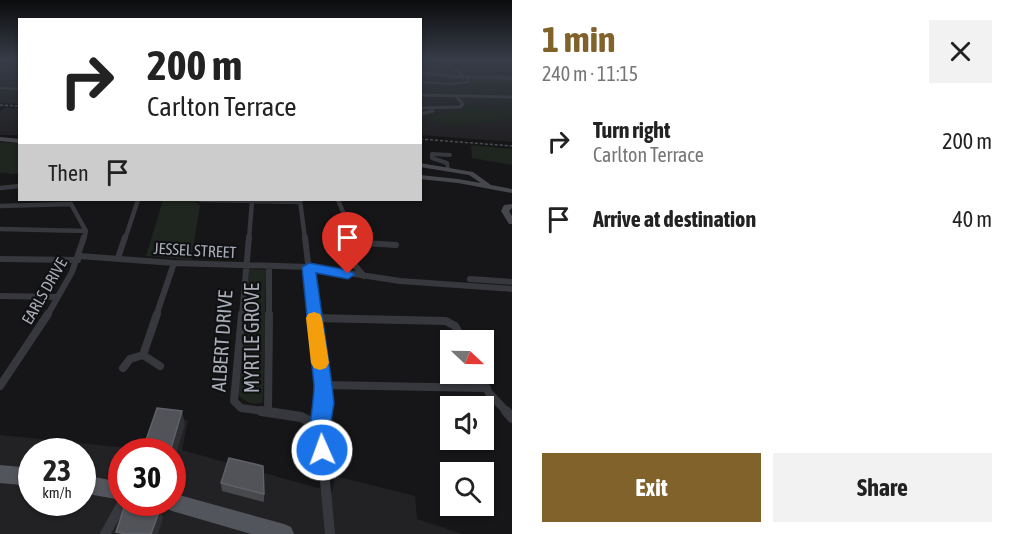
<!DOCTYPE html>
<html lang="en">
<head>
<meta charset="utf-8">
<style>
  :root { --surface:#fff; --page:#f2f2f2; --text:#222; --muted:#767676; --accent:#80622a }
  body { margin:0; font-family:"Asap Condensed",sans-serif; background:var(--page); color:var(--text); height:100vh; display:flex; flex-direction:column; font-size:22px; white-space:nowrap }
  * { box-sizing:border-box; margin:0 }
  p { font-size:20px; color:var(--muted) }
  .icon { flex:none; width:33px; height:33px; fill:none; stroke:currentColor; stroke-width:2; stroke-linecap:round; stroke-linejoin:round }
  .map { position:relative; flex:1; overflow:hidden }
  .side { display:flex; flex-direction:column; background:var(--surface); width:510px }
  .side>* { flex:none }
  .top-card { position:absolute; left:18px; top:18px; width:404px; height:183px; border-radius:0px; box-shadow:0 2px 4px #0004; background:#fff; color:var(--text); overflow:hidden }
  .needle { width:39px; rotate:112deg }
  .buttons { position:absolute; left:440px; top:330px; display:grid; gap:12px }
  .buttons a { display:grid; place-items:center; width:54px; height:54px; border-radius:0px; background:var(--surface); box-shadow:0 2px 4px #0004; font-size:30px }
  .speed { position:absolute; left:18px; top:438px; display:flex; gap:12px; font-size:30px; font-weight:700; text-align:center }
  .speed>* { display:grid; place-content:center; width:78px; height:78px; border-radius:50%; background:var(--surface); box-shadow:0 2px 4px #0004; line-height:1 }
  .speed small { font-size:15px; font-weight:400 }
  .speed .limit { border:9px solid #d22; background:#fff; color:#111 }
  .pin { position:absolute; display:grid; place-items:center; width:51px; height:51px; color:#fff; margin:-62px -26px; border-radius:50% 50% 50% 0; rotate:-45deg; box-shadow:0 0 6px #0007 }
  .pin .icon { rotate:45deg }
  .me { position:absolute; width:66px; margin:-33px; rotate:358deg; stroke-linejoin:round; filter:drop-shadow(0 0 4px #0008) }
  .turn { display:flex; align-items:center; gap:21px; height:126px; padding:0 30px; font-size:27px }
  .turn .icon { width:78px; height:78px; stroke-width:2.5 }
  .turn b { display:block; font-size:42px; line-height:51px }
  .then { display:flex; align-items:center; height:57px; padding:0 30px; background:#0003; gap:12px; font-size:22px }
  .round { display:grid; place-items:center; flex:none; width:63px; height:63px; border-radius:0px; background:var(--page) }
  .overview { display:flex; align-items:center; justify-content:space-between; height:102px; padding:0 30px }
  h1 { font-size:36px; font-weight:700; line-height:45px; color:var(--accent) }
  .primary-button { display:flex; gap:12px; margin-top:auto; padding:12px 30px }
  .primary-button a { flex:1; height:69px; border-radius:0px; background:var(--accent); color:#fff; font-size:24px; font-weight:700; line-height:69px; text-align:center }
  .primary-button a+a { background:var(--page); color:var(--text) }
  ul { padding:0; list-style:none }
  li { display:flex; align-items:center; gap:18px; height:78px; padding:0 30px }
  li div { flex:1 }
  li b { display:block; font-size:22px }
  li em { font-style:normal }
  main { display:flex; flex:1; min-height:0 }
  .map>svg:first-child { display:block }
  .built { fill:#222225; fill-rule:evenodd }
  .green { fill:#1e261f }
  .lines { fill:none; stroke-linecap:round; stroke-linejoin:round }
  .river { fill:#2c353c; fill-rule:evenodd }
  .street-far6 { stroke:#37383d; stroke-width:2 }
  .street-far5 { stroke:#37383d; stroke-width:3 }
  .street-far4 { stroke:#37383d; stroke-width:4 }
  .street-far3 { stroke:#37383d; stroke-width:4.5 }
  .street-far2 { stroke:#37383d; stroke-width:6 }
  .street-far1 { stroke:#37383d; stroke-width:8 }
  .street { stroke:#37383d; stroke-width:10 }
  .secondary { fill:#45474d; fill-rule:evenodd }
  .primary { fill:#53555c; fill-rule:evenodd }
  .rail { stroke:#4a4c52; stroke-width:1.5; stroke-dasharray:3 2; stroke-linecap:butt }
  .wall { fill:#47494d }
  .shaded-wall { fill:#2f3033 }
  .building { fill:#525359; stroke:#5f6168; stroke-width:1.5 }
  .route { fill:#1a73e8; stroke:#114b97; stroke-width:1.5 }
  .slow { fill:#f59e0b }
  .labels { text-anchor:middle; stroke-width:4.5; stroke-linejoin:round; paint-order:stroke }
  .street-label { font-size:16px; fill:#a8adb8; stroke:#111113 }
  .near-street-label { font-size:20px; fill:#a8adb8; stroke:#111113 }
</style>
</head>
<body>
<main>
<div class="map">
<svg width="512" height="534" viewBox="0 0 512 534">
  <rect width="100%" height="100%" fill="#161618"/>
  <path class="built" d="M0,60H19V104L0,103Z
    M420,60H512V142L420,135Z
    M5,108L19,109V135H0V111Z
    M161,418L188,420L182,450L332,492L335,476L415,496L417,519L462,534H0V435L148,450ZM32,452H82V502H32ZM122,452H172V502H122Z"/>
  <path class="green" d="M470,79H512V94L491,91L497,96L420,94L431,91L479,93L472,86L463,85L469,84Z
    M476,98L500,99L512,107V116L488,120L512,117V119L452,126L424,117L466,109L469,104L476,107L510,109L494,100Z
    M0,142L19,143V174L0,173Z
    M471,145L512,149V165L472,158Z
    M163,200H195L200,206L191,260L146,256Z
    M249,269L266,270L263,402C252,406 247,403 238,395Z"/>
  <g class="lines">
    <path class="river" d="M420,73L459,77L512,78V80L459,79L420,75Z"/>
    <path class="street-far6" d="M420,72L453,76L512,77
      M420,82L453,84L468,82V79L443,61
      M0,88L20,89"/>
    <path class="street-far5" d="M420,95L512,97
      M420,108L460,107L463,104L456,96
      M420,114L433,111"/>
    <path class="street-far4" d="M448,169L447,163L432,158V154L450,155"/>
    <path class="street-far3" d="M0,188L20,186
      M200,200L300,202
      M300,200L305,239
      M338,200L346,219L348,239
      M0,206L71,204L86,231L84,239
      M0,229L86,231
      M125,239L138,200
      M249,239L252,201"/>
    <path class="street-far2" d="M305,237L314,316
      M348,237L351,261L364,276
      M349,242L396,245
      M79,256L174,263L309,267L400,281L512,289
      M118,258L125,237
      M0,259L78,260
      M470,279L512,282
      M0,296L57,297
      M47,316L72,272L84,237
      M156,316L174,263
      M242,316L249,237
      M269,316V266"/>
    <path class="street-far1" d="M242,314L234,401L241,408L271,412
      M314,314L323,385L322,412
      M314,318L446,321L455,326L463,340
      M143,355L157,314
      M123,368L130,359L143,355L160,366
      M479,374L489,393L507,412
      M323,385L487,388
      M0,386L48,314
      M268,410L269,314"/>
    <path class="street" d="M261,411L301,417L320,427L330,534
      M506,411L512,418
      M320,427L323,411
      M105,534L123,502"/>
    <path class="secondary" d="M420,60L512,61V63L420,62Z
      M0,137L20,139V143L0,141Z
      M420,163L473,172L491,185L512,189V193L458,183L420,179V175L458,179L481,183L469,175L420,167Z
      M512,204V208L509,211L512,216V224H509L501,211L504,205Z"/>
    <path class="primary" d="M0,465L32,468V486L0,483Z
      M82,475L122,482V500L82,493Z
      M172,493L284,524L291,527L294,534H251L172,511L166,508L163,502H172Z"/>
    <path class="rail" d="M0,105L20,106
      M420,139L512,146"/>
  </g>
  <path class="wall" d="M221,483L264,494V502L222,491Z"/>
  <path class="shaded-wall" d="M182,411L185,424L172,468V452H170Z
    M160,509L163,518L158,534H151Z"/>
  <path class="building" d="M157,408L182,411L170,452H142Z
    M229,458L263,466L264,494L221,483Z
    M126,502H132L160,509L151,534H126L116,532Z"/>
  <linearGradient id="sky" x2="0" y2="1"><stop stop-color="#0c0c0d"/><stop offset="0.44" stop-color="#363c48"/><stop offset="1" stop-color="#363c48" stop-opacity="0"/></linearGradient>
  <rect width="512" height="135" fill="url(#sky)"/>
  <path class="route" d="M309,263L348,270L355,274L348,279L316,273L332,385L334,403L330,427L333,450L330,457L322,461L314,457C305,434 314,409 314,385L302,267Z"/>
  <path class="slow" d="M314,312L320,314L322,318L329,363L326,368L320,370L314,368L311,363L306,318L308,314Z"/>
  <g class="labels">
    <g class="street-label">
      <text transform="translate(195 250) rotate(3)" y="6">JESSEL STREET</text>
      <text transform="translate(44 291) rotate(-60)" y="6">EARLS DRIVE</text>
    </g>
    <g class="near-street-label">
      <text transform="translate(252 338) rotate(-90)" y="7">MYRTLE GROVE</text>
      <text transform="translate(222 341) rotate(-86)" y="7">ALBERT DRIVE</text>
    </g>
  </g>
</svg>
<div class="buttons">
<a><svg class="needle" viewBox="-14 -14 28 28"><path d="M0-13l5 13h-10z" fill="#e53935"/><path d="M0 13l5-13h-10z" fill="#767676"/></svg></a>
<a><svg class="icon" aria-label="sound" viewBox="0 0 24 24"><path d="M4 9h4l5-4v14l-5-4H4zM17 9q2 3 0 6"/></svg></a>
<a><svg class="icon" aria-label="search" viewBox="0 0 24 24"><circle cx="10" cy="10" r="6"/><path d="M15 15l6 6"/></svg></a>
</div>
<div class="speed"><div>23<small>km/h</small></div><div class="limit">30</div></div>
<div class="pin" style="left:348px;top:274px;background:#d93025"><svg class="icon" aria-label="arrive" viewBox="0 0 24 24"><path d="M6 21V4h12l-3 4 3 4H6"/></svg></div>
<svg class="me" style="left:322px;top:450px" viewBox="-20 -20 40 40"><circle r="17" fill="#1a73e8" stroke="#fff" stroke-width="3"/><path d="M0-11L8 9 0 5-8 9z" fill="#fff"/></svg>
<div class="top-card">
<div class="turn"><svg class="icon" aria-label="right" viewBox="0 0 24 24"><path d="M7 20v-9h11M14 6l5 5-5 5"/></svg><div><b>200 m</b>Carlton Terrace</div></div>
<div class="then">Then<svg class="icon" aria-label="arrive" viewBox="0 0 24 24"><path d="M6 21V4h12l-3 4 3 4H6"/></svg></div>
</div>
</div>
<section class="side">
<div class="overview"><div><h1>1 min</h1><p>240 m · 11:15</p></div><a class="round"><svg class="icon" aria-label="close" viewBox="0 0 24 24"><path d="M6 6l12 12M18 6L6 18"/></svg></a></div>
<ul>
<li><svg class="icon" aria-label="right" viewBox="0 0 24 24"><path d="M7 20v-9h11M14 6l5 5-5 5"/></svg><div><b>Turn right</b><p>Carlton Terrace</p></div><em>200 m</em></li>
<li><svg class="icon" aria-label="arrive" viewBox="0 0 24 24"><path d="M6 21V4h12l-3 4 3 4H6"/></svg><div><b>Arrive at destination</b></div><em>40 m</em></li>
</ul>
<div class="primary-button"><a>Exit</a><a>Share</a></div>
</section>
</main>
</body>
</html>
